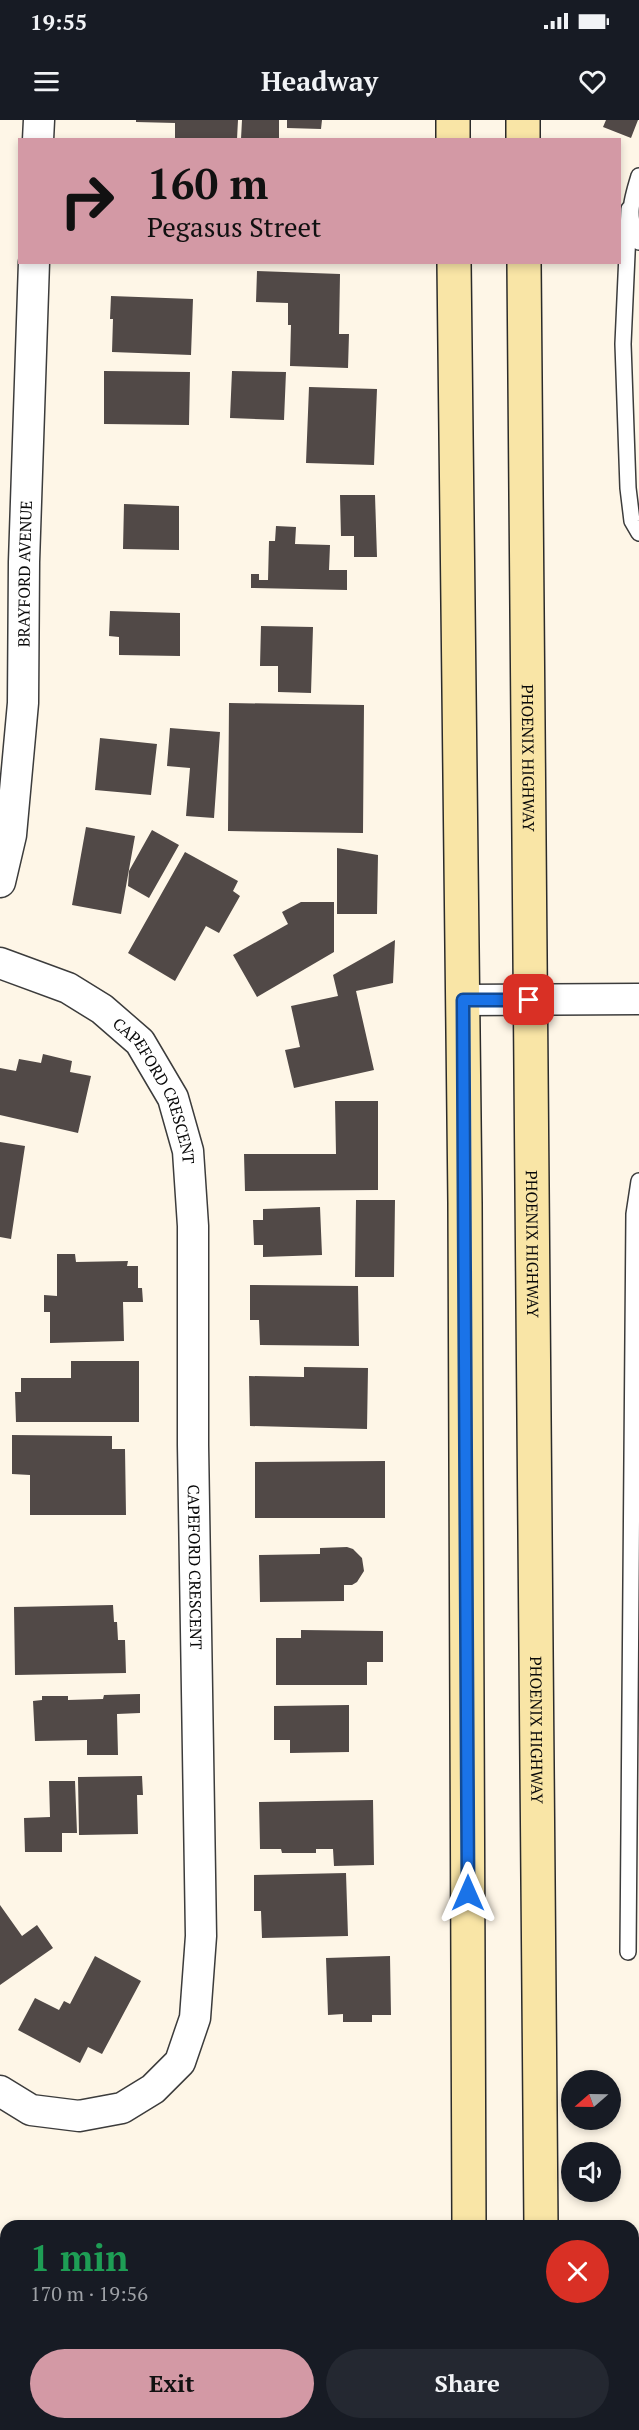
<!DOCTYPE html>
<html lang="en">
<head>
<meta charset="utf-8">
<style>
  :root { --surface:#171b24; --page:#242831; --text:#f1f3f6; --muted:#9ea1a6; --accent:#d399a5 }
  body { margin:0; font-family:"PT Serif",serif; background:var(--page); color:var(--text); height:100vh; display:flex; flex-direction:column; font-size:22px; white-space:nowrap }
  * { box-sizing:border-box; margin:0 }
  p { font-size:20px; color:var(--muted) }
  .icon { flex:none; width:33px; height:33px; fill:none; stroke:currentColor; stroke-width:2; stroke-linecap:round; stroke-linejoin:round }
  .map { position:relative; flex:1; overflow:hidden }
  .side { position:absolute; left:0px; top:2100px; width:639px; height:210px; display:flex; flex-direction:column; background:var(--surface); border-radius:18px 18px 0 0; box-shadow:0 3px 9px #0003 }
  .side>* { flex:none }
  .hud { position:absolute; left:18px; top:18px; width:603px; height:126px; border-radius:0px; box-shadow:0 3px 9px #0003; background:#d399a5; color:#111; overflow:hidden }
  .needle { width:39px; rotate:250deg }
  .controls { position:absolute; left:561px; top:1950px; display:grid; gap:12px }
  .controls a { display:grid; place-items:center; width:60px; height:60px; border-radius:50%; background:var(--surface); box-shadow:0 3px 9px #0003; font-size:30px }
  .pin { position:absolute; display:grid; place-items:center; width:51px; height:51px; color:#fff; margin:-26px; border-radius:12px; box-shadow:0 3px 9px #0006 }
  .me { position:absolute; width:66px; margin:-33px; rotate:0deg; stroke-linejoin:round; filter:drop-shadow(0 0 4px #0008) }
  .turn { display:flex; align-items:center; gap:21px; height:126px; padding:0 30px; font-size:27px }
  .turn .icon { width:78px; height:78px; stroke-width:2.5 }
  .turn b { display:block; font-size:42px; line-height:51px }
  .round { display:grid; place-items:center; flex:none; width:63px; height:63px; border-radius:32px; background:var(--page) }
  .summary { display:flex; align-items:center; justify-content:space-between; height:102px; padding:0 30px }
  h1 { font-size:36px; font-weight:700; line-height:45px; color:#1e9e55 }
  .cta { display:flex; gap:12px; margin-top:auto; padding:12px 30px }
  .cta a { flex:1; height:69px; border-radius:36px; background:var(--accent); color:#111; font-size:24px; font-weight:700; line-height:69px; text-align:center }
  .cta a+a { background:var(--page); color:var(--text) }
  .status { display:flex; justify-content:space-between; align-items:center; height:42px; padding:0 30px; background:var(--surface); direction:ltr }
  .status svg { height:16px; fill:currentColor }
  header { display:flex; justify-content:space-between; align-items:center; height:78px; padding:0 30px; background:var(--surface); font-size:27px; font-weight:700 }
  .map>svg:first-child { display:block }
  .building { fill:#514947 }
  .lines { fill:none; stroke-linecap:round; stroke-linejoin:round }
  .lane-casing { stroke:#3c3c3c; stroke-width:18 }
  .street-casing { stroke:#3c3c3c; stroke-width:33 }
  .secondary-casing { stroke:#2b2b2b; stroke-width:36 }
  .lane { stroke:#fff; stroke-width:15 }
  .street { stroke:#fff; stroke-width:30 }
  .secondary { stroke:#f9e5a6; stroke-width:33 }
  .route-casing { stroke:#114b97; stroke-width:15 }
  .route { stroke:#1a73e8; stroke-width:10 }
  .labels { text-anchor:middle; stroke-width:6; stroke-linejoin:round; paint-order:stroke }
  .street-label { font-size:16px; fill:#090909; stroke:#fff }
</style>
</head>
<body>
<div class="status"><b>19:55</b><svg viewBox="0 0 49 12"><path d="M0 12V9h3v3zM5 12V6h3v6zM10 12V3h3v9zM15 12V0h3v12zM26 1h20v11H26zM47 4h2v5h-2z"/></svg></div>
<header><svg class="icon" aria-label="menu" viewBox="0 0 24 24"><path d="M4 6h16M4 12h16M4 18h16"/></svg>Headway<svg class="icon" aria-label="heart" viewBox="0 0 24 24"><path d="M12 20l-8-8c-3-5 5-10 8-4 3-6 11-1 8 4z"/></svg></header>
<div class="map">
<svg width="639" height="2310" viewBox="0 0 639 2310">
  <rect width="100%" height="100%" fill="#fef6e7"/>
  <path class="building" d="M136,0H238L237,19H175V3L136,2Z
    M242,0H279V20L241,19Z
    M287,0H322L321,9L287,8Z
    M606,0H638L631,18L603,7Z
    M257,151L340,154L339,214H349L348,248L290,246L291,205H288V183L256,182Z
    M111,176L193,179L191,235L112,232L113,199H110Z
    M104,251L190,252L189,305L104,304Z
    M232,251L286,252L284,300L230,298Z
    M309,267L377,269L374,345L306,343Z
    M340,375H375L377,437H354V416H341Z
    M124,384L179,386V430L123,429Z
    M276,406L296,407L295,424L330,425L329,450H347V470L251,468V454H259V460H268L269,421H275Z
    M110,491L180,493V536L119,535V517L109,516Z
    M261,506L313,507L311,573L278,572V546H260Z
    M229,583L364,585L363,713L228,711Z
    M170,608L220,612L214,698L186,696L190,648L167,646Z
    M100,618L157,624L151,675L95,670Z
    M86,707L135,716L121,794L72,785Z
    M152,710L179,725L149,778L128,766L129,751Z
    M337,728L378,735L377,794H337Z
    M185,732L238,761L233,771L240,776L219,813L206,806L175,861L128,833Z
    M301,782H334V832L257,877L233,835L288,804L282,792Z
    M395,820L393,863L356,871L374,950L294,968L285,930L300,927L291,886L338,876L333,855Z
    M43,934L72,941L70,952L91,956L78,1013L0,995V948L16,951L19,939L41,943Z
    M335,981H378V1070L245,1071L244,1034H336Z
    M0,1022L25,1026L11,1119L0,1117Z
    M356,1080H395L394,1157H355Z
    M320,1087L322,1135L263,1137V1125H254L253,1100H263V1089Z
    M57,1134H75L76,1142L128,1141L127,1146H138V1168H142L143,1182H123L124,1221L50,1223V1192H44V1175L57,1176Z
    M250,1165L358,1166L359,1226L260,1225L259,1200H250Z
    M71,1241H139V1302H16L15,1272H21V1258H71Z
    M304,1247L368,1248L367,1309L250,1306L249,1256L304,1257Z
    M12,1315L112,1316V1329H125L126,1395H30V1355L12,1354Z
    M385,1341V1398H255V1342Z
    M347,1427L353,1429L362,1438L364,1451L357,1462L352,1465H344V1481L260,1482L259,1435L320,1434V1428Z
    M113,1485L114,1502H117L118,1520H125L126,1553L15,1555L14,1487Z
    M301,1510L383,1511V1542H367V1565H276V1518H301Z
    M140,1574V1593L117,1594L118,1635H87V1620L35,1621L33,1581L42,1580V1576H68V1580L103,1579L104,1575Z
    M349,1585V1632L290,1633V1620H274V1586Z
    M142,1656L143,1675H137L138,1714L79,1715L78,1657Z
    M49,1661H75L77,1713H62V1732H25L24,1698L50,1697Z
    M373,1680L374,1745L334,1746L333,1729H316V1733H282L281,1729H260L259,1682Z
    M346,1753L348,1816L262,1818L261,1791H254V1755Z
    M0,1785L22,1816L37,1805L53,1828L0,1865Z
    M95,1836L141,1861L102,1934L88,1927L80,1943L18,1910L35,1878L59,1890L64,1881L70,1884Z
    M390,1836L391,1895H372V1902H343V1894L328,1895L326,1838Z
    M94,2304H185L181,2310L172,2307L170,2310H90Z"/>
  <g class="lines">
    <g class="lane-casing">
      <path id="lane" d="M639,56C631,82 626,97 639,122
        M629,89L623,224L628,368L632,401L639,413
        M628,1832L634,1094L639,1061
        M193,2310V2309"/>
    </g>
    <g class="street-casing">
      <g id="street">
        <path d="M38,20L39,0"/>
        <path id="s1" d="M0,762L11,715L23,583L24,442L34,142"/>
        <path id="s2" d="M0,843L68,868L102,889L140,922L173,978L188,1031L193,1106V1325L201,1816L195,1898L180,1942L153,1969L122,1988L79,1996L31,1990L0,1971"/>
        <path d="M463,880L639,879"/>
      </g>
    </g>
    <g class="secondary-casing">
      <g id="secondary">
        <path d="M453,0V20"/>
        <path d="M523,0V20"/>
        <path d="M454,142L465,1083L469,2106"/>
        <path id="s3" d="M524,142L541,2106"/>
        <path d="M470,2304V2310"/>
        <path d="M543,2304V2310"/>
      </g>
    </g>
    <use href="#lane" class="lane"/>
    <use href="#street" class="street"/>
    <use href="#secondary" class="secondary"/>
  </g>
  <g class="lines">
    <g class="route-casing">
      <path id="route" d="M468,1773L463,880H529"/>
    </g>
    <use href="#route" class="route"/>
  </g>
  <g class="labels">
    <g class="street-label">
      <text dy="6" stroke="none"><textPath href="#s1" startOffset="310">BRAYFORD AVENUE</textPath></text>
      <text dy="6" stroke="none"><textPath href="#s3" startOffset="496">PHOENIX HIGHWAY</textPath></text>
      <text dy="6" stroke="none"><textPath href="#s2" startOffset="213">CAPEFORD CRESCENT</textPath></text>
      <text dy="6" stroke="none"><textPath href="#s3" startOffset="982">PHOENIX HIGHWAY</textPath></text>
      <text dy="6" stroke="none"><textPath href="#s2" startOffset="699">CAPEFORD CRESCENT</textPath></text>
      <text dy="6" stroke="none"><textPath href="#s3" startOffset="1468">PHOENIX HIGHWAY</textPath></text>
    </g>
  </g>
</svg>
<div class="controls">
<a><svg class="needle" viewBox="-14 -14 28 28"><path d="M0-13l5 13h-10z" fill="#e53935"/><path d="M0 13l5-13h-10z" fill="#9ea1a6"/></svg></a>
<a><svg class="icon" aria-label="sound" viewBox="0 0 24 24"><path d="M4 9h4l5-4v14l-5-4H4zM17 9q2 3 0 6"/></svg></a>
</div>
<div class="pin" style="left:529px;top:880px;background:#d93025"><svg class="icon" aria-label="arrive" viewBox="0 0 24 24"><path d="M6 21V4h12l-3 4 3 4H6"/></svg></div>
<svg class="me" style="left:468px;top:1773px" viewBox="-20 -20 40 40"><path d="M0-17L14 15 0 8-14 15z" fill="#1a73e8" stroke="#fff" stroke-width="4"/></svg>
<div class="hud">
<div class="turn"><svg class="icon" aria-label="right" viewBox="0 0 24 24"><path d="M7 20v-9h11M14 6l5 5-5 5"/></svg><div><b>160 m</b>Pegasus Street</div></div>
</div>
<section class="side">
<div class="summary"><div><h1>1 min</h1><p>170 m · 19:56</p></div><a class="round" style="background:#d93025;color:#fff"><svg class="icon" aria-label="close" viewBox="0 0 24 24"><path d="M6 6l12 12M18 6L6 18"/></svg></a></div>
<div class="cta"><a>Exit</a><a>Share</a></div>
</section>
</div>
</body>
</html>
